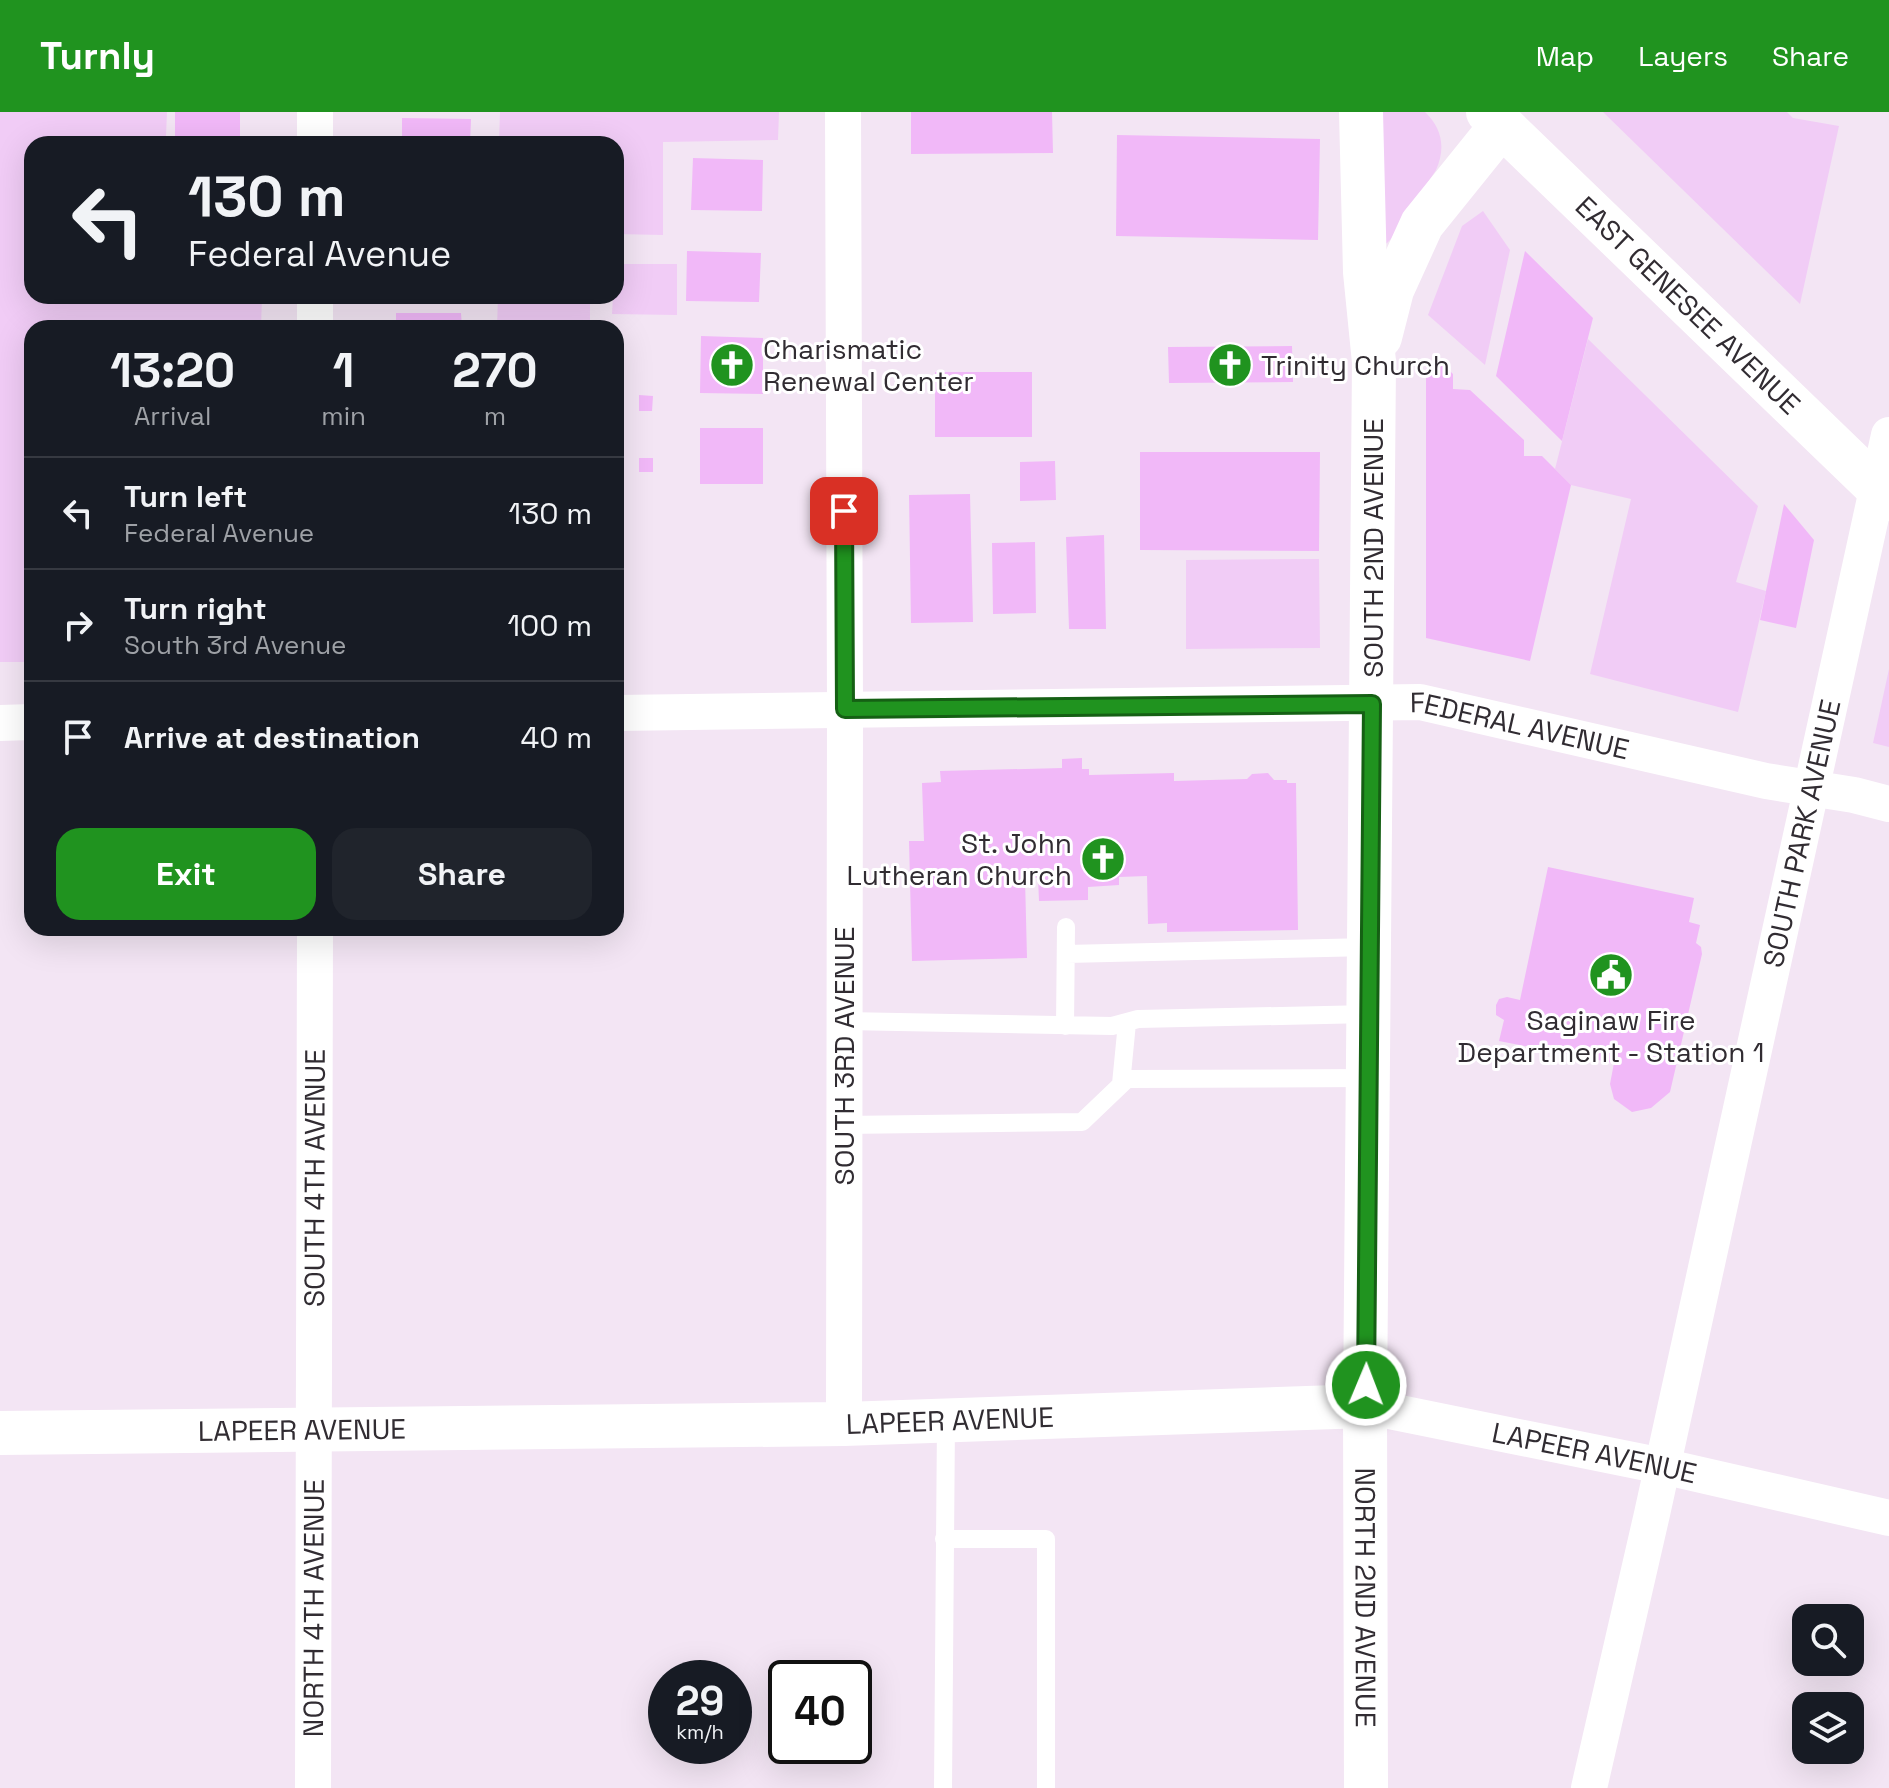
<!DOCTYPE html>
<html lang="en">
<head>
<meta charset="utf-8">
<style>
  :root { --surface:#171b24; --page:#20242c; --text:#f1f3f6; --muted:#9ea1a6; --line:#363941; --accent:#20931f }
  body { margin:0; font-family:"Space Grotesk",sans-serif; background:var(--page); color:var(--text); height:100vh; display:flex; flex-direction:column; font-size:30px; white-space:nowrap }
  * { box-sizing:border-box; margin:0 }
  p { font-size:26px; color:var(--muted) }
  .icon { flex:none; width:44px; height:44px; fill:none; stroke:currentColor; stroke-width:2; stroke-linecap:round; stroke-linejoin:round }
  .map { position:relative; flex:1; overflow:hidden }
  .details { position:absolute; left:24px; top:208px; width:600px; height:616px; display:flex; flex-direction:column; background:var(--surface); border-radius:24px; box-shadow:0 8px 32px #0002 }
  .details>* { flex:none }
  .guide { position:absolute; left:24px; top:24px; width:600px; height:168px; border-radius:24px; box-shadow:0 8px 32px #0002; background:#171b24; color:var(--text); overflow:hidden }
  .tools { position:absolute; left:1792px; top:1492px; display:grid; gap:16px }
  .tools a { display:grid; place-items:center; width:72px; height:72px; border-radius:16px; background:var(--surface); box-shadow:0 8px 32px #0002; font-size:40px }
  .speed { position:absolute; left:648px; top:1548px; display:flex; gap:16px; font-size:40px; font-weight:700; text-align:center }
  .speed>* { display:grid; place-content:center; width:104px; height:104px; border-radius:50%; background:var(--surface); box-shadow:0 8px 32px #0002; line-height:1 }
  .speed small { font-size:20px; font-weight:400 }
  .speed .limit { border:4px solid #111; border-radius:12px; background:#fff; color:#111 }
  .pin { position:absolute; display:grid; place-items:center; width:68px; height:68px; color:#fff; margin:-34px; border-radius:16px; box-shadow:0 4px 12px #0006 }
  .me { position:absolute; width:88px; margin:-44px; rotate:1deg; stroke-linejoin:round; filter:drop-shadow(0 0 6px #0008) }
  .turn { display:flex; align-items:center; gap:28px; height:168px; padding:0 32px; font-size:36px }
  .turn .icon { width:104px; height:104px; stroke-width:2.5 }
  .turn b { display:block; font-size:56px; line-height:68px }
  .eta { display:flex; justify-content:space-evenly; align-items:center; height:136px; text-align:center }
  .eta b { font-size:48px; font-weight:700; line-height:56px }
  .primary-button { display:flex; gap:16px; margin-top:auto; padding:16px 32px }
  .primary-button a { flex:1; height:92px; border-radius:24px; background:var(--accent); color:#fff; font-size:32px; font-weight:700; line-height:92px; text-align:center }
  .primary-button a+a { background:var(--page); color:var(--text) }
  ul { padding:0; list-style:none }
  li { display:flex; align-items:center; gap:24px; height:112px; padding:0 32px; border-top:2px solid var(--line) }
  li div { flex:1 }
  li b { display:block; font-size:30px }
  li em { font-style:normal }
  header { display:flex; align-items:center; gap:48px; box-sizing:border-box; height:112px; padding:0 40px; background:var(--accent); color:#fff }
  header strong { font-size:38px }
  nav { display:flex; gap:44px; margin-inline-start:auto; font-size:28px }
  .map>svg:first-child { display:block }
  .green { fill:#f1ccf6 }
  .building { fill:#f1b8f8 }
  .lines { fill:none; stroke-linecap:round; stroke-linejoin:round }
  .lane { stroke:#fff; stroke-width:18 }
  .street { stroke:#fff; stroke-width:36 }
  .secondary { stroke:#fff; stroke-width:44 }
  .route-casing { stroke:#156014; stroke-width:20 }
  .route { stroke:#20931f; stroke-width:14 }
  .labels { text-anchor:middle; stroke-width:6; stroke-linejoin:round; paint-order:stroke }
  .street-label { font-size:28px; fill:#312c32; stroke:#fff }
  .poi-label { font-size:28px; fill:#312c32; stroke:#fff; text-anchor:start }
</style>
</head>
<body>
<header>
<strong>Turnly</strong>
<nav><a>Map</a><a>Layers</a><a>Share</a></nav>
</header>
<div class="map">
<svg width="1889" height="1676" viewBox="0 0 1889 1676">
  <rect width="100%" height="100%" fill="#f3e5f4"/>
  <path class="green" d="M0,0H167L166,24L128,27L127,32H32V184H262L261,216H32V550H0Z
    M500,0H779L778,28L663,30V123L616,122V32H499Z
    M1375,0H1425C1442,16 1446,36 1436,58L1391,127L1387,131L1381,134Z
    M1603,0H1787L1793,6L1839,14L1800,192Z
    M1483,99L1510,138L1485,253L1428,203L1462,114Z
    M616,152H677V203L612,202L613,184H616Z
    M498,184H590V216H497Z
    M616,223H619L616,389Z
    M1588,227L1758,394L1736,470L1766,479L1738,600L1590,562L1631,387L1571,373L1555,357Z
    M1319,447L1320,536L1186,537V448Z
    M1889,557V635L1873,631Z"/>
  <path class="building" d="M175,0H240V32H175Z
    M911,0H1052L1053,41L911,42Z
    M402,6L471,7L470,32H402Z
    M1117,23L1320,27L1318,128L1116,124Z
    M693,46L763,48L762,99L691,98Z
    M687,139L761,141L759,190L686,189Z
    M1525,139L1593,206L1562,329L1496,264Z
    M396,201H461L462,216H396Z
    M701,224L763,226V282L700,281Z
    M1292,234L1293,270L1169,271L1168,235Z
    M1426,250L1442,251L1453,262V277L1470,278L1524,328V344H1542L1571,373L1530,549L1426,526Z
    M935,260H1032V325H935Z
    M639,283L653,284L652,299H639Z
    M700,316H763V372H700Z
    M1140,340H1320L1319,439L1140,438Z
    M639,346H653V360H639Z
    M1055,349L1056,388L1020,389V350Z
    M970,382L973,510L911,511L909,383Z
    M1784,392L1814,428L1796,516L1760,508Z
    M1104,423L1106,517H1069L1066,425Z
    M1035,430L1036,501L993,502L992,431Z
    M1082,646V657H1089V663L1174,661V669L1247,667L1252,662L1268,661L1274,668H1287V671H1296L1298,818L1167,820V811L1148,812L1147,764L1119,765V773L1088,775V788L1039,789L1038,766H1025L1027,846L912,849L909,729H924L922,671L941,670L940,659L1062,656V647Z
    M1548,755L1694,786L1689,810L1700,813L1696,831L1701,835L1702,842L1670,980L1651,996L1632,1000L1614,987L1610,972L1614,951L1499,929L1504,908L1496,903V893L1499,887L1507,885L1520,888Z"/>
  <g class="lines">
    <path class="lane" d="M1066,842L1370,835
      M845,909L1112,914L1138,907L1369,902
      M1065,914L1066,815
      M1121,972L1127,911
      M844,1013L1082,1010L1127,967L1368,966
      M944,1427H1046V1676
      M943,1676L946,1309"/>
    <g class="street">
      <path d="M315,0V32"/>
      <path d="M843,0L845,597L844,1312"/>
      <path d="M315,184V216"/>
      <path id="s1" d="M616,601L1420,590L1766,669L1854,683L1889,692"/>
      <path d="M0,611L32,610"/>
      <path id="s2" d="M1365,1294L1662,1354L1889,1406"/>
      <path id="s3" d="M313,1676L315,816"/>
      <path id="s4" d="M1589,1676L1652,1402L1889,323"/>
    </g>
    <g class="secondary">
      <path id="s5" d="M1361,0L1365,160L1374,250L1365,1294L1366,1676"/>
      <path id="s6" d="M1488,0L1889,387"/>
      <path d="M1380,225L1392,178L1422,112L1501,14"/>
      <path id="s7" d="M0,1321L844,1312L1365,1294"/>
    </g>
  </g>
  <g class="lines">
    <g class="route-casing">
      <path id="route" d="M844,399L845,597L1372,592L1366,1273"/>
    </g>
    <use href="#route" class="route"/>
  </g>
  <defs>
    <g id="church-disc" transform="scale(2.3)"><circle r="9.5" fill="#20931f" stroke="#fff"/><path d="M-1.2-6h2.4v3.5h3.3v2.4h-3.3V6h-2.4V-.1h-3.3v-2.4h3.3Z" fill="#fff"/></g>
    <g id="civic-disc" transform="scale(2.3)"><circle r="9.5" fill="#20931f" stroke="#fff"/><path d="M-.6-6.5H3V-4.5H.6V-3L4-1V1h2V6H-6V1h2V-1L-.6-3ZM-1.2 2.5V6h2.4V2.5Z" fill="#fff"/></g>
  </defs>
  <g fill-rule="evenodd">
    <use href="#church-disc" x="732" y="253"/>
    <use href="#church-disc" x="1230" y="253"/>
    <use href="#church-disc" x="1103" y="747"/>
    <use href="#civic-disc" x="1611" y="863"/>
  </g>
  <g class="labels">
    <g class="street-label">
      <text dy="10" stroke="none"><textPath href="#s6" startOffset="278">EAST GENESEE AVENUE</textPath></text>
      <text transform="translate(1373 436) rotate(-90)" y="10">SOUTH 2ND AVENUE</text>
      <text dy="10" stroke="none"><textPath href="#s1" startOffset="906">FEDERAL AVENUE</textPath></text>
      <text dy="10" stroke="none"><textPath href="#s4" startOffset="978">SOUTH PARK AVENUE</textPath></text>
      <text transform="translate(844 944) rotate(-90)" y="10">SOUTH 3RD AVENUE</text>
      <text dy="10" stroke="none"><textPath href="#s3" startOffset="610">SOUTH 4TH AVENUE</textPath></text>
      <text dy="10" stroke="none"><textPath href="#s7" startOffset="950">LAPEER AVENUE</textPath></text>
      <text dy="10" stroke="none"><textPath href="#s7" startOffset="302">LAPEER AVENUE</textPath></text>
      <text dy="10" stroke="none"><textPath href="#s2" startOffset="234">LAPEER AVENUE</textPath></text>
      <text dy="10" stroke="none"><textPath href="#s5" startOffset="1486">NORTH 2ND AVENUE</textPath></text>
      <text dy="10" stroke="none"><textPath href="#s3" startOffset="180">NORTH 4TH AVENUE</textPath></text>
    </g>
    <g class="poi-label">
      <text x="763" y="247">Charismatic<tspan x="763" dy="32">Renewal Center</tspan></text>
      <text x="1261" y="263">Trinity Church</text>
      <text x="1072" y="741" text-anchor="end">St. John<tspan x="1072" dy="32">Lutheran Church</tspan></text>
      <text x="1611" y="918" text-anchor="middle">Saginaw Fire<tspan x="1611" dy="32">Department - Station 1</tspan></text>
    </g>
  </g>
</svg>
<div class="tools">
<a><svg class="icon" aria-label="search" viewBox="0 0 24 24"><circle cx="10" cy="10" r="6"/><path d="M15 15l6 6"/></svg></a>
<a><svg class="icon" aria-label="layers" viewBox="0 0 24 24"><path d="M12 4l9 5-9 5-9-5zM3 14l9 5 9-5"/></svg></a>
</div>
<div class="speed"><div>29<small>km/h</small></div><div class="limit">40</div></div>
<div class="pin" style="left:844px;top:399px;background:#d93025"><svg class="icon" aria-label="arrive" viewBox="0 0 24 24"><path d="M6 21V4h12l-3 4 3 4H6"/></svg></div>
<svg class="me" style="left:1366px;top:1273px" viewBox="-20 -20 40 40"><circle r="17" fill="#20931f" stroke="#fff" stroke-width="3"/><path d="M0-11L8 9 0 5-8 9z" fill="#fff"/></svg>
<div class="guide">
<div class="turn"><svg class="icon" aria-label="left" viewBox="0 0 24 24"><path d="M17 20v-9H6M10 6l-5 5 5 5"/></svg><div><b>130 m</b>Federal Avenue</div></div>
</div>
<section class="details">
<div class="eta">
<div><b>13:20</b><p>Arrival</p></div>
<div><b>1</b><p>min</p></div>
<div><b>270</b><p>m</p></div>
</div>
<ul>
<li><svg class="icon" aria-label="left" viewBox="0 0 24 24"><path d="M17 20v-9H6M10 6l-5 5 5 5"/></svg><div><b>Turn left</b><p>Federal Avenue</p></div><em>130 m</em></li>
<li><svg class="icon" aria-label="right" viewBox="0 0 24 24"><path d="M7 20v-9h11M14 6l5 5-5 5"/></svg><div><b>Turn right</b><p>South 3rd Avenue</p></div><em>100 m</em></li>
<li><svg class="icon" aria-label="arrive" viewBox="0 0 24 24"><path d="M6 21V4h12l-3 4 3 4H6"/></svg><div><b>Arrive at destination</b></div><em>40 m</em></li>
</ul>
<div class="primary-button"><a>Exit</a><a>Share</a></div>
</section>
</div>
</body>
</html>
